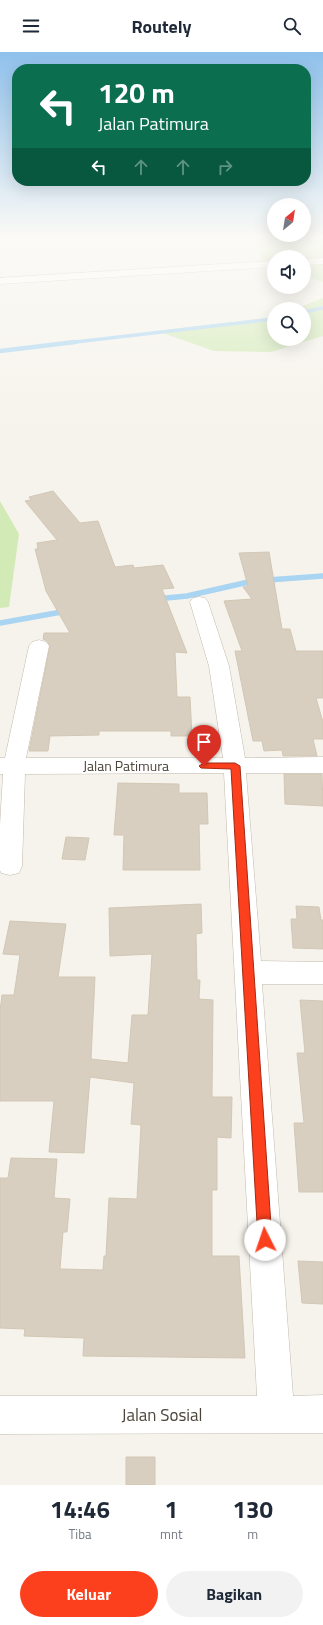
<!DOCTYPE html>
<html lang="id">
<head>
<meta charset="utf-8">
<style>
  :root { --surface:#fff; --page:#f2f2f3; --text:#1f2937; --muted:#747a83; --accent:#fc3f1d }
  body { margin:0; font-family:"Titillium Web",sans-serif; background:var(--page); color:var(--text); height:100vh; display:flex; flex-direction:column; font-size:15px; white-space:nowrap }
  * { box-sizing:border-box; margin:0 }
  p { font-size:13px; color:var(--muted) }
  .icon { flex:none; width:22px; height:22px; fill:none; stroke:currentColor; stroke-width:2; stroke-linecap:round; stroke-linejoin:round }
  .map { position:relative; height:1433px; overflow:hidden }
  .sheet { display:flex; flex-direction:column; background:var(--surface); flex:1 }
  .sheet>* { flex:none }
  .guide { position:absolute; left:12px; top:12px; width:299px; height:122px; border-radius:16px; box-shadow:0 4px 16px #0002; background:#0b6e4f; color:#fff; overflow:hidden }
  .needle { width:26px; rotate:30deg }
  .controls { position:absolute; left:267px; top:146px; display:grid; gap:8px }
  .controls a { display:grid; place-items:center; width:44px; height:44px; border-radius:50%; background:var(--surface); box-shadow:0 4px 16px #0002; font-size:20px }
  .pin { position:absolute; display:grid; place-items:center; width:34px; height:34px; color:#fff; margin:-41px -17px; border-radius:50% 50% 50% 0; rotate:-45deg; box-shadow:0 0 4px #0007 }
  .pin .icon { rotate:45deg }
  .me { position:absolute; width:44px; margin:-22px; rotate:356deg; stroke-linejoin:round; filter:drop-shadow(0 0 3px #0008) }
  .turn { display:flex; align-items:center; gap:14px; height:84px; padding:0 20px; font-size:18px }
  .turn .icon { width:52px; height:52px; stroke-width:2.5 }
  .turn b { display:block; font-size:28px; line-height:34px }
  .lanes { display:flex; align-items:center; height:38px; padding:0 20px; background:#0003; justify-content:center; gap:20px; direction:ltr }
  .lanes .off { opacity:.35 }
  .eta { display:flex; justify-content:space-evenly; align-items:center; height:68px; text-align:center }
  .eta b { font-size:24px; font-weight:700; line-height:28px }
  .button { display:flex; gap:8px; margin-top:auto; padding:8px 20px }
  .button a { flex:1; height:46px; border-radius:24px; background:var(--accent); color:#fff; font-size:16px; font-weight:700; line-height:46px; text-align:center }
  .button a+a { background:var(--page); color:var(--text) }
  header { display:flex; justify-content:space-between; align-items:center; height:52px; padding:0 20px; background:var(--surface); font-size:18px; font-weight:700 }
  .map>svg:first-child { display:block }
  .green { fill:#d2eab5 }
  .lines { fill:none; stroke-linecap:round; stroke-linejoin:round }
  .stream-far2 { stroke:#a9d4f2; stroke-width:3.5 }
  .stream-far1 { stroke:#a9d4f2; stroke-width:4.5 }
  .stream { stroke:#a9d4f2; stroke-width:5.5 }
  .building { fill:#d8cfc1; stroke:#d3c7b4 }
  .minor-casing { stroke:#c2bbae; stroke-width:1 }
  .minor { fill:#fff; fill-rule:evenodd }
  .route { fill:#fc3f1d; stroke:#a42913 }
  .labels { text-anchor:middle; stroke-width:4; stroke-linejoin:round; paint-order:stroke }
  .street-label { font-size:14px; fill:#4b4439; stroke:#fff }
  .near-street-label { font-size:17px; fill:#4b4439; stroke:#fff }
</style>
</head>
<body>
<header><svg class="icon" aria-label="menu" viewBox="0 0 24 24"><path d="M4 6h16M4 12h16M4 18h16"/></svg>Routely<svg class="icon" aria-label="search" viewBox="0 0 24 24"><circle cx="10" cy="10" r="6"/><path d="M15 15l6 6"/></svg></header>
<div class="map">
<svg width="323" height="1433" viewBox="0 0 323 1433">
  <rect width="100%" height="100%" fill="#f6f3ec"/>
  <path class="green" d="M258,185L323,188V230L304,224V205H274V215L261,211Z
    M323,246V284L271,300L214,299L157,279L274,265V287H304V257H295Z
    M0,449L19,482L9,555L0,556Z"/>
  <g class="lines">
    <path class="stream-far2" d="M304,260L323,256
      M67,291L274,267"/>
    <path class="stream-far1" d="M0,299L75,290"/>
    <path class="stream" d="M156,547L187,544L253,529L323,524
      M0,571L67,559"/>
  </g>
  <path class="building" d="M53,439L80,471L98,469L115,515L133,513L134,516L163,513L174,536L162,537L187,601L175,600L177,645H190L192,684H171V679H99V683L50,684L48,699H29L50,594L47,589L43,587L44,581H70L46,539L35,497H38L37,491L57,488L25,449L31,448L29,445Z
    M269,500L282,577H290L296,599H323V646H316L323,670V687H313L317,704H283L282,698L264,699L262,689H253L235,599H242L224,549L252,547L243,535L248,534L239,501Z
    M284,722H322L323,754L285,752Z
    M118,731L179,732V741H207L208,772H199L200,818H123L124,783H114Z
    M66,785L89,786L85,808L62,807Z
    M201,852L202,881L196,882L197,928H200L199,947L213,948L212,1045H232L231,1086L217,1085V1138H212V1204H239L245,1306L83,1304L84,1286L24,1284L25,1277L0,1276V1126H8L11,1106L57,1107L54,1146L70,1147L67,1180H63L60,1217L103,1218L104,1204H106L109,1146L137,1147L141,1073L131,1072L134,1031L90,1025L84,1101L49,1100L54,1049H0V959L2,943H14L20,903L3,902L10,869L66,872L58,925H95L91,1007L128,1011L132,963H148L152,902L110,904L109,856Z
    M296,854L319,855L321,868H323V897L293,896L291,867H297Z
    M300,948L323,949V1140H299L294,1071H304L297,1001H305Z
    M298,1209L323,1210V1252L302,1251Z
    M126,1405H155V1433H126Z"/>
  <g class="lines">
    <g class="minor-casing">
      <path id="minor" d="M323,206V212L304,213V207Z
        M274,209V215L0,232V226Z
        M199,545L205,546L208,550L229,614L245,706L323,705V721H246L261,909L323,910V932H262L293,1344L323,1343V1381L0,1382V1344H257L224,721L25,722L22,814L19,821L10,823L1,821L0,818V773L3,722H0V706H5L29,594L32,590L39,588L46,590L49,594L26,706H223L209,614L190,550L193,546Z"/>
    </g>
    <use href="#minor" class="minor"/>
  </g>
  <linearGradient id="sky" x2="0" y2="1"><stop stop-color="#8fc1ec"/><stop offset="0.48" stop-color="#fbfaf6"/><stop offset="1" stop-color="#fbfaf6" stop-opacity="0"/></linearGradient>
  <rect width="323" height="384" fill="url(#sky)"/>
  <path class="route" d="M204,711H235L240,714L272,1188L270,1193L265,1195L260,1193L258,1188L231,717L201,716L199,714Z"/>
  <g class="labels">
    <g class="street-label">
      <text x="126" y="719">Jalan Patimura</text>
    </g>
    <g class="near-street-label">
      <text x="162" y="1369">Jalan Sosial</text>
    </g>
  </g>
</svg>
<div class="controls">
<a><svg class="needle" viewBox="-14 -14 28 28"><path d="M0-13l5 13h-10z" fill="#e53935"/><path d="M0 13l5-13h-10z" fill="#747a83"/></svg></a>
<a><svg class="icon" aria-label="sound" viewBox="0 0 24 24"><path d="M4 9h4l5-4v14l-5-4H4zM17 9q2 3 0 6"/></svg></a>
<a><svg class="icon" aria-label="search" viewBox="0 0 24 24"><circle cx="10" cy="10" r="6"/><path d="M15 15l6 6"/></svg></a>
</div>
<div class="pin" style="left:204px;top:714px;background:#d93025"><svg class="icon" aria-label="arrive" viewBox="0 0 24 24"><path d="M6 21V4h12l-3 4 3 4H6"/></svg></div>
<svg class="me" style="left:265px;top:1188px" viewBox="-20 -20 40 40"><circle r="19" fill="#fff"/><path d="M0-13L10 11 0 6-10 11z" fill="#fc3f1d"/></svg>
<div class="guide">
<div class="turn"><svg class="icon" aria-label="left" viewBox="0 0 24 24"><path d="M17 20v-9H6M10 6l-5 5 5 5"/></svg><div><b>120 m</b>Jalan Patimura</div></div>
<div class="lanes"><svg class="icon" aria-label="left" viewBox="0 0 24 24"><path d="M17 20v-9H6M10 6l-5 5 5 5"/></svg><svg class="icon off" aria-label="ahead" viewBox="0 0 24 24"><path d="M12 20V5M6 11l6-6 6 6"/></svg><svg class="icon off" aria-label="ahead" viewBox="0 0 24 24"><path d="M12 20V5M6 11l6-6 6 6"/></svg><svg class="icon off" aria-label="right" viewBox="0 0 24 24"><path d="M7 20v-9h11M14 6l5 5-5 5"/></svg></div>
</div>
</div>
<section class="sheet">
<div class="eta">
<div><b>14:46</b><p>Tiba</p></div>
<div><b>1</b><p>mnt</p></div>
<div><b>130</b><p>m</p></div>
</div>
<div class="button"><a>Keluar</a><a>Bagikan</a></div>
</section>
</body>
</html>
